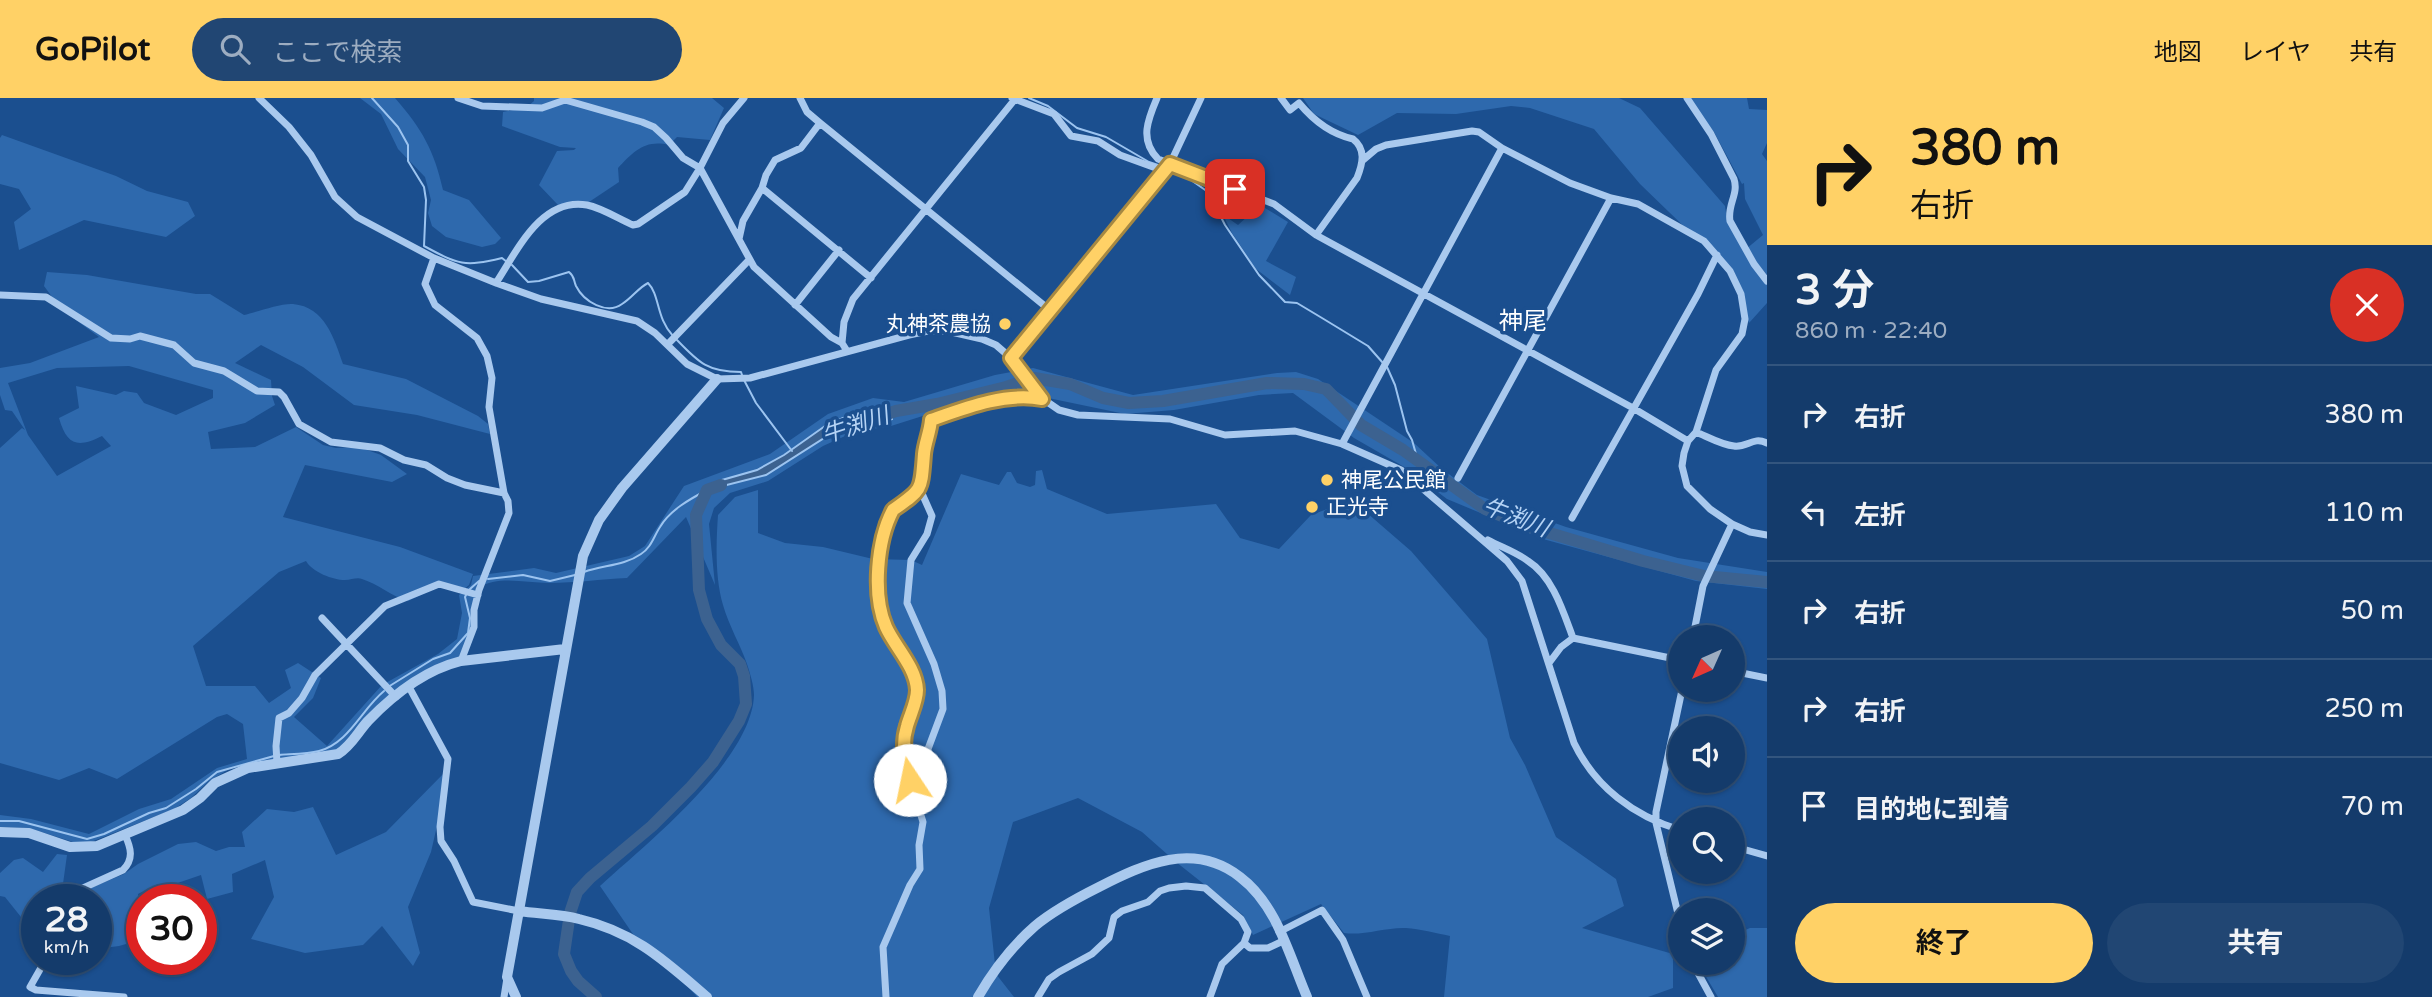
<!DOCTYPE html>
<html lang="ja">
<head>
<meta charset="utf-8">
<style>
  :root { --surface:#143b6b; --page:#214673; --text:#f1f3f6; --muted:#9dadc1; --line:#33557e; --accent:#ffd166 }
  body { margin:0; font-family:"Varela Round","Noto Sans JP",sans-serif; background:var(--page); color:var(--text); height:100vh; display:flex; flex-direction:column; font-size:26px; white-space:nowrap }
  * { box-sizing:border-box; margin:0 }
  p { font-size:23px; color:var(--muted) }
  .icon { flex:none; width:38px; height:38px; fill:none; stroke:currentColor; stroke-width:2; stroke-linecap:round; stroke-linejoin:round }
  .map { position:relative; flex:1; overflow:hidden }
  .drawer { display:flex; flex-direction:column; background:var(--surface); width:665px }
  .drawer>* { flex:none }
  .top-card { background:#ffd166; color:#111; overflow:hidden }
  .needle { width:46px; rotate:225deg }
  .buttons { position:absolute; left:1668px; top:527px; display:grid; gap:14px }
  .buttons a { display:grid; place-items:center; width:77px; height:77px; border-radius:50%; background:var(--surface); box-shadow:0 2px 5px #0004,0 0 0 2px var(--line); font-size:35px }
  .speed { position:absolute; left:21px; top:786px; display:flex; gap:14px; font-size:35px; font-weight:700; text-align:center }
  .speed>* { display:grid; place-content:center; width:91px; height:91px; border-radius:50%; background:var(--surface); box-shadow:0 2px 5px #0004,0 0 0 2px var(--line); line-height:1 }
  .speed small { font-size:18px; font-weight:400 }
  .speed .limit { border:10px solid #d22; background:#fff; color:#111 }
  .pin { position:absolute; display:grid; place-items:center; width:60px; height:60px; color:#fff; margin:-30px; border-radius:14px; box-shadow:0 4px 10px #0006 }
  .me { position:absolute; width:77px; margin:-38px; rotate:349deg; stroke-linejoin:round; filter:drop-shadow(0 0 5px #0008) }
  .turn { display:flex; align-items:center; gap:24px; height:147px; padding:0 28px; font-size:32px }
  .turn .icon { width:91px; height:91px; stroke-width:2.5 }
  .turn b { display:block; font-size:49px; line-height:60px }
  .round { display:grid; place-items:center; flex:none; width:74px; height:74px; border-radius:37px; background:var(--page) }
  .overview { display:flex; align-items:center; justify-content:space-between; height:119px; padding:0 28px }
  h1 { font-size:42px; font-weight:700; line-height:52px }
  .action { display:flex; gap:14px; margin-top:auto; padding:14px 28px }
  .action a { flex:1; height:80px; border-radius:42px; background:var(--accent); color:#111; font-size:28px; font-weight:700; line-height:80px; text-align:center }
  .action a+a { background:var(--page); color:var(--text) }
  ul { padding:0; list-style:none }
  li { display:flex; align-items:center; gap:21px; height:98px; padding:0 28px; border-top:2px solid var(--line) }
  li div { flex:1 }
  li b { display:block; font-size:26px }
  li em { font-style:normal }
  header { display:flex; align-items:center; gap:42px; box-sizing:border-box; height:98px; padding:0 35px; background:var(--accent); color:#111 }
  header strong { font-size:33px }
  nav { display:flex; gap:38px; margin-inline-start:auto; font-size:24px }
  .search { width:490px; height:63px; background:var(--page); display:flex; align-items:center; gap:18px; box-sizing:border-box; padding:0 24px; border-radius:38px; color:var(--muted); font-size:26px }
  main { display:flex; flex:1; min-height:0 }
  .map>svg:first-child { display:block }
  .green { fill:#2e69ad; fill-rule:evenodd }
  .water { fill:#3c6290; stroke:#9cc4f0; stroke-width:2 }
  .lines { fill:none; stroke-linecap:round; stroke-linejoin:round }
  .stream { stroke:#9cc4f0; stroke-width:2 }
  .river { stroke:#3c6290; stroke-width:12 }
  .minor { stroke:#a9c9ee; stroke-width:7 }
  .tertiary { stroke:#a9c9ee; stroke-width:10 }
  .route-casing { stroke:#a68842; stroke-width:18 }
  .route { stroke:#ffd166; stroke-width:12 }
  .poi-dot { fill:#ffd166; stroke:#1b4f8f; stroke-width:2.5 }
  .labels { text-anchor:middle; stroke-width:7; stroke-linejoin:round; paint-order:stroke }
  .poi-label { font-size:21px; fill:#fff; stroke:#1b4f8f; text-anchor:start }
  .water-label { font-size:23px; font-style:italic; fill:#b5d3f5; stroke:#1b4f8f }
  .quarter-label { font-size:24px; fill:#fff; stroke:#1b4f8f }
</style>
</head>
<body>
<header>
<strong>GoPilot</strong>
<div class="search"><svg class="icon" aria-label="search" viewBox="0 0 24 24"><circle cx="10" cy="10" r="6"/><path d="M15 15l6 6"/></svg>ここで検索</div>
<nav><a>地図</a><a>レイヤ</a><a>共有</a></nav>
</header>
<main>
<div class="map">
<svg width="1767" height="899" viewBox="0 0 1767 899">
  <rect width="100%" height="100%" fill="#1b4f8f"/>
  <path class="green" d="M360,0H395C422,31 434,52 443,92L469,102L501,140L495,146L482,149L446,139L432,128L428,115L431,102L425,79L398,51L381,16Z
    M534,0H712L724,10L710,42L677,39L669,47C645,41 633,54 618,70L619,84L589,104L558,107L539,87L557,53L574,52L576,50L560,49L502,28L503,14L527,9L534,3Z
    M1303,0H1619L1640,10L1725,108L1727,121L1767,181V205L1749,225L1728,171L1640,86L1594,31L1530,10L1511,8L1456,16L1397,15L1358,37L1314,16Z
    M1688,0H1747L1749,11L1767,12V45L1762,56L1767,63V177L1746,151L1763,137L1745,101L1744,85L1742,86L1714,34Z
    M2,37L116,78L147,93L188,104L195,118L166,139L84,122L19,152L14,124L31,111L19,91L0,86V40Z
    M1231,96L1238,101L1225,118L1238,127L1260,107L1288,124L1266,163L1296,179L1290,197L1256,171L1232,135L1220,111Z
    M47,174L87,177L196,196H210L244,217C257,214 281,205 293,206C325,209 334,240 343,266L406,281L478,318L488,326L490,336L417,317L354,307L303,269L261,247L235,265L271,282L272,298L275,307L245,325L208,334L211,351L255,349L296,329L323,347L336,350L359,349L381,357L407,376L392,384L305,367L283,419L400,449L473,476L469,487L461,494L440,488L408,503C391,498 378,486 362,481C357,479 351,482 345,482C333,482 312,474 306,463L279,474L193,548L206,588H255L269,605L291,590L285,572L298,565L321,580L313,600L294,619L327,648L382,587L438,556L457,541L462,515L459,497L471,487L473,478L534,470L556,475L629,458L645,448L684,388L770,356L828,316L873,300L904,304L995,277L1033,270L1133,297L1277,275L1296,274L1318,281L1414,345L1442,371L1477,397L1566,429L1678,460L1767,474V491L1696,483L1543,441L1447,401L1406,370L1354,340L1293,295L1259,297L1174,312L1125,316L1029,296L948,310L891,328L854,334L823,348L768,383L730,395L714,410L709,426L715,487L686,419L627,480C601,481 575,485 549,485C525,485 499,477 478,490L472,530L459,559L425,574L337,654L231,670L209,683L191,700L174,711L91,744H73L29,730L0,729V717L31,721L89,736L139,711L171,701L217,670L247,661L243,626L227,616L217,619L117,681L89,670L59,682L0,665V350L22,330L25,332L12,313L5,312L0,297V270L30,265L99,239L61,211L44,188ZM129,268L213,292V300L176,317L144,305L137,295L124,293L116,297L76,288L79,310L59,320C67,348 78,350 102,338L111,348L57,378L28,337L8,285L57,270Z
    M1042,372L1047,391L1107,416L1216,406L1240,440L1279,451L1311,417L1352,402L1411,453L1487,541L1510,640L1525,667L1556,739L1616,781L1624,808L1582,830L1673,856V890L1648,899H1444L1450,838C1436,835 1420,831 1406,830C1386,829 1363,838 1344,835L1321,806L1253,837L1243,817L1176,764L1142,734L1078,700L1013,724L989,810L996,876L1014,899H697L659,856L637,842L600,788C646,746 752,662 754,597C754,588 750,575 747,566C740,546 729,528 723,507C715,480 716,446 718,417L735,399L758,392V435L785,445L823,449L873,461L911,462L922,467L961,376L999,387L1007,374H1011L1017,385L1030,389L1035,387L1036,373Z
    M447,672L445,693L431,754L408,809L420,855L413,868L382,828L363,847L305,855L251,841L274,799L265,762L232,776L233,794L207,801L201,777L163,790L158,786L138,796L142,814V839L140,842L119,848L96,851V802H72L76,796L124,776L138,766L178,746L196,744L216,753L229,749H245L242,734L267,711L294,714L313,709L336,757L386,734Z
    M57,756L67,757L62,793L56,801L37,802V839L5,799L0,798V775L14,762L23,760L43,774Z
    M1750,830H1767V899H1718L1698,865L1732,864L1733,837Z"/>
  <path class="water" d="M873,310L896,313L892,318V321L875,328L873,325L829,337L766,377L707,392L722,382L757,372L784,357L825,328L843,320L873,313Z"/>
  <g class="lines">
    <path class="stream" d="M372,0L398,29L408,47V63L424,89L426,102L424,148C459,167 464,169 502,160L507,164
      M1029,0L1048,8L1077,30L1106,39L1149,64L1164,69
      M1169,71L1191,82L1208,94L1225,127L1259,177L1285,204L1297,205L1322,220L1368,248L1383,265
      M512,167L528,184L539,183L569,174C575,179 573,181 576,188C584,204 607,217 622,206C632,200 638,190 648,185C660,197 656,220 673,238
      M677,242C699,265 708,274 741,274L742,277
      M1387,269L1395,287L1407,333L1412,342L1416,356L1413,361
      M744,282L756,305L792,353
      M584,474C603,467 624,468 641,456C651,450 654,438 660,429C670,412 690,401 707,392
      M488,481L523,477L550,483L575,477
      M470,491L479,483
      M388,589L433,561L450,555L468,535L470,520L465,499L467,495
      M279,657C292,656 307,656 319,653C349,645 361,612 384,593
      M0,723H19L87,741L104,736L149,715L166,710L196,691L217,674L274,658"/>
    <path class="river" d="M881,318L896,313L937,306L1006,289L1034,280L1070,286L1103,300L1129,305L1163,303L1267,285L1304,286L1326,291L1361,327L1403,352L1485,411L1526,428L1643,463L1704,478L1767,484
      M596,899L578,883L571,873L564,856L570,815L577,794L590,780L652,728L691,689L713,664L739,623L746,606L744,578L740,566L721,547L707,521L699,492L696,417L707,392L721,387"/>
    <path class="minor" d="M259,0L289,29L311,57L335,99L357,119L434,160L496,185L541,201L637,223L655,235L687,266L717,281L750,280L909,237L928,233H947L982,241L996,247L1011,260L1043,301L1059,312L1078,317L1170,321L1225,337L1295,333L1342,346L1401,372L1507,463L1522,483L1574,645C1595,689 1634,718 1680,732
      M458,0L482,8L542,10L565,2L642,24L654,29L666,40L683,60L700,70L754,169L831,239L842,245L847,253
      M800,0L807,14L820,25L1051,213
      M1012,0L1054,16L1071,38L1098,43L1120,57L1164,73
      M1157,0C1148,21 1139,42 1158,61L1274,106L1316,137L1633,310L1688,343
      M1281,0L1290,12L1299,5C1313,22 1331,36 1353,41C1366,51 1363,65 1357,80L1316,137
      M1687,0L1711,36L1734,81C1739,96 1727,107 1730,123L1754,166L1767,183
      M1363,62L1376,51L1386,47L1472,33L1479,34L1502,50L1570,85L1611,100L1638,106L1704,143L1730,173L1741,196L1745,221L1742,236L1716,272L1696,334L1688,343L1684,355L1682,368L1687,388L1710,411L1732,426L1750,434L1767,437
      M762,90L871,180
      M739,141L743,123L762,90L766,77L775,62L801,50L820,25
      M434,160L425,186L435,207L477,240L487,258L492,280L489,309L504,395L508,403L509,415L479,492L474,512V529L461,563
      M496,185C517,153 541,99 587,107C602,110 619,121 633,127L638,126L685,94L700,70L723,25L744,0
      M0,197L46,199L111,240L130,241L140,238L174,247L194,265L224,273L257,293L279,294L284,299L299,326L331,344L380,350L404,362L426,367L447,380L465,387L504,395
      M795,207L839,152
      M842,245L844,224L853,201L1016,0
      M668,246L749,162
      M1011,260L1170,66L1201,0
      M1696,334C1708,339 1722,347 1734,348C1747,350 1753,338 1767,345
      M1342,346L1502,50
      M1458,380L1611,100
      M1572,420L1698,196L1717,157
      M1488,442C1501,449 1516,454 1528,463C1553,479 1563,513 1573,540
      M322,520L396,599
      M1693,539L1703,488L1732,426
      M1573,540L1680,562
      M1549,565L1561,549L1573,540
      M1732,573L1767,580
      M409,589L448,661L440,729L441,743L454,763L473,804L519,813
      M277,665L276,648L279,620L289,615L302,600L315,577L385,508L439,486L478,497
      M910,682C905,663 901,647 906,629C910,617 917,605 917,592C916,570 896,549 886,530C870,495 880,453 889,419C896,406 910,401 920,391
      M1732,748L1767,758
      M63,802L72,795L123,772C134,761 131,750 125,737
      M1680,824L1656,725V714L1682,592
      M1279,834L1322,812L1343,842L1367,899
      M1244,845L1250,850H1268L1283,843
      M46,861L30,889L36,892L124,899
      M1692,864L1711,899
      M504,899L507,880
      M886,899L883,849L910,787L920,771L919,747L923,724L910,682L926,673L929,667L928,651L943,611L942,593L934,566L907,505L911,462L927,436L932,418L920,391L924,373V354L931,322C965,310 1006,294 1042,301
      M1038,899L1049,881L1059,874L1092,856L1109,840L1114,819L1122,813L1148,804L1160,793L1169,790L1186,788L1205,790L1241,821L1248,834L1244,845L1222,866L1210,899"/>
    <path class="tertiary" d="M0,734L29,735L70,749L97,748L183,712L200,700L215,685L248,670L338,656C352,647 357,635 368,623C393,597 425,572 461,563L565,551
      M519,813C539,816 560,816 579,821C635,834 665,863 707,899
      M516,899L507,879L583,458L599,422L622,390L717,281
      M978,899C993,873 1012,848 1035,828C1054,812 1077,800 1099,789C1144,766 1194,743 1240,779C1277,807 1289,857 1307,899"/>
  </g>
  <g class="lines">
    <g class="route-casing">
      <path id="route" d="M910,682C905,663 901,647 907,628C910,617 917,604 917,592C916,569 895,549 886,529C872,497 877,442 893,412C923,391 921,393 924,356C925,345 930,334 931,322C965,310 1006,294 1042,301L1011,260L1170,66L1235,91"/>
    </g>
    <use href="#route" class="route"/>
  </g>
  <g class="poi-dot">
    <circle cx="1005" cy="226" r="7"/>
    <circle cx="1327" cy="382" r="7"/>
    <circle cx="1312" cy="409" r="7"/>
  </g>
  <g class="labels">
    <g class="poi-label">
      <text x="991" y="233" text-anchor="end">丸神茶農協</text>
      <text x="1341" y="389">神尾公民館</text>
      <text x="1326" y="416">正光寺</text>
    </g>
    <g class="water-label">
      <text transform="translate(855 327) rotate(-18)" y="8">牛渕川</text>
      <text transform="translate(1516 419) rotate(21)" y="8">牛渕川</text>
    </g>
    <g class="quarter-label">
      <text x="1523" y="231">神尾</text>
    </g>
  </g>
</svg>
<div class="buttons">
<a><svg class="needle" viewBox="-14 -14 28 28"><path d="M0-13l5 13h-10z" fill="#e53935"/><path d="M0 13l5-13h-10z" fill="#9dadc1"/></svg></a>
<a><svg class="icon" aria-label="sound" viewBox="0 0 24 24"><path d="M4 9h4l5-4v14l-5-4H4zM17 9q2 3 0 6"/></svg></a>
<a><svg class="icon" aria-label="search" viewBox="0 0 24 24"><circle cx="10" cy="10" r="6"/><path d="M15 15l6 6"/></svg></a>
<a><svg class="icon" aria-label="layers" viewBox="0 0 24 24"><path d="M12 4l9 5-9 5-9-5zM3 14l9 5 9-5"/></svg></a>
</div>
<div class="speed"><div>28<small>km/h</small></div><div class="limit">30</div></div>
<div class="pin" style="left:1235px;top:91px;background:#d93025"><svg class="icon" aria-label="arrive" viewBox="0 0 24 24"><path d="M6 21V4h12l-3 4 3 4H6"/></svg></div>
<svg class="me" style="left:910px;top:682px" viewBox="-20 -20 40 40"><circle r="19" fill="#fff"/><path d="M0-13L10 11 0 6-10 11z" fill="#ffd166"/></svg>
</div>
<section class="drawer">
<div class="top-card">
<div class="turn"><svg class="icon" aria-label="right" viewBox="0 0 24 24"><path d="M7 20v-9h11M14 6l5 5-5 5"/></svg><div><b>380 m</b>右折</div></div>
</div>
<div class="overview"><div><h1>3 分</h1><p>860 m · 22:40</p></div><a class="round" style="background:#d93025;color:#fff"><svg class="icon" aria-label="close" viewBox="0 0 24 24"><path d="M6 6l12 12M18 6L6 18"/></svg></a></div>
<ul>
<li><svg class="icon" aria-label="right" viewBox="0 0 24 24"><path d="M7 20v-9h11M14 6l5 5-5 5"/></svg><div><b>右折</b></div><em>380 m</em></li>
<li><svg class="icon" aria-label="left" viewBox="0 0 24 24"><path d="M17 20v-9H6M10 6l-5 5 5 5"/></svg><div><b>左折</b></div><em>110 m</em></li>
<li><svg class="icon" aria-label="right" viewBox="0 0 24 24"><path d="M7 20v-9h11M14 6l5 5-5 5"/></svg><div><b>右折</b></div><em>50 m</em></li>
<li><svg class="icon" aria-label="right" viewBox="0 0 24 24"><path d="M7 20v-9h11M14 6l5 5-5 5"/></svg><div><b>右折</b></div><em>250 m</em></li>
<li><svg class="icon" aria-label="arrive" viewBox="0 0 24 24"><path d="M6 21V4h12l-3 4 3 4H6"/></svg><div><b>目的地に到着</b></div><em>70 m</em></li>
</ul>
<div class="action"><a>終了</a><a>共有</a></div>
</section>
</main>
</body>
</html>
